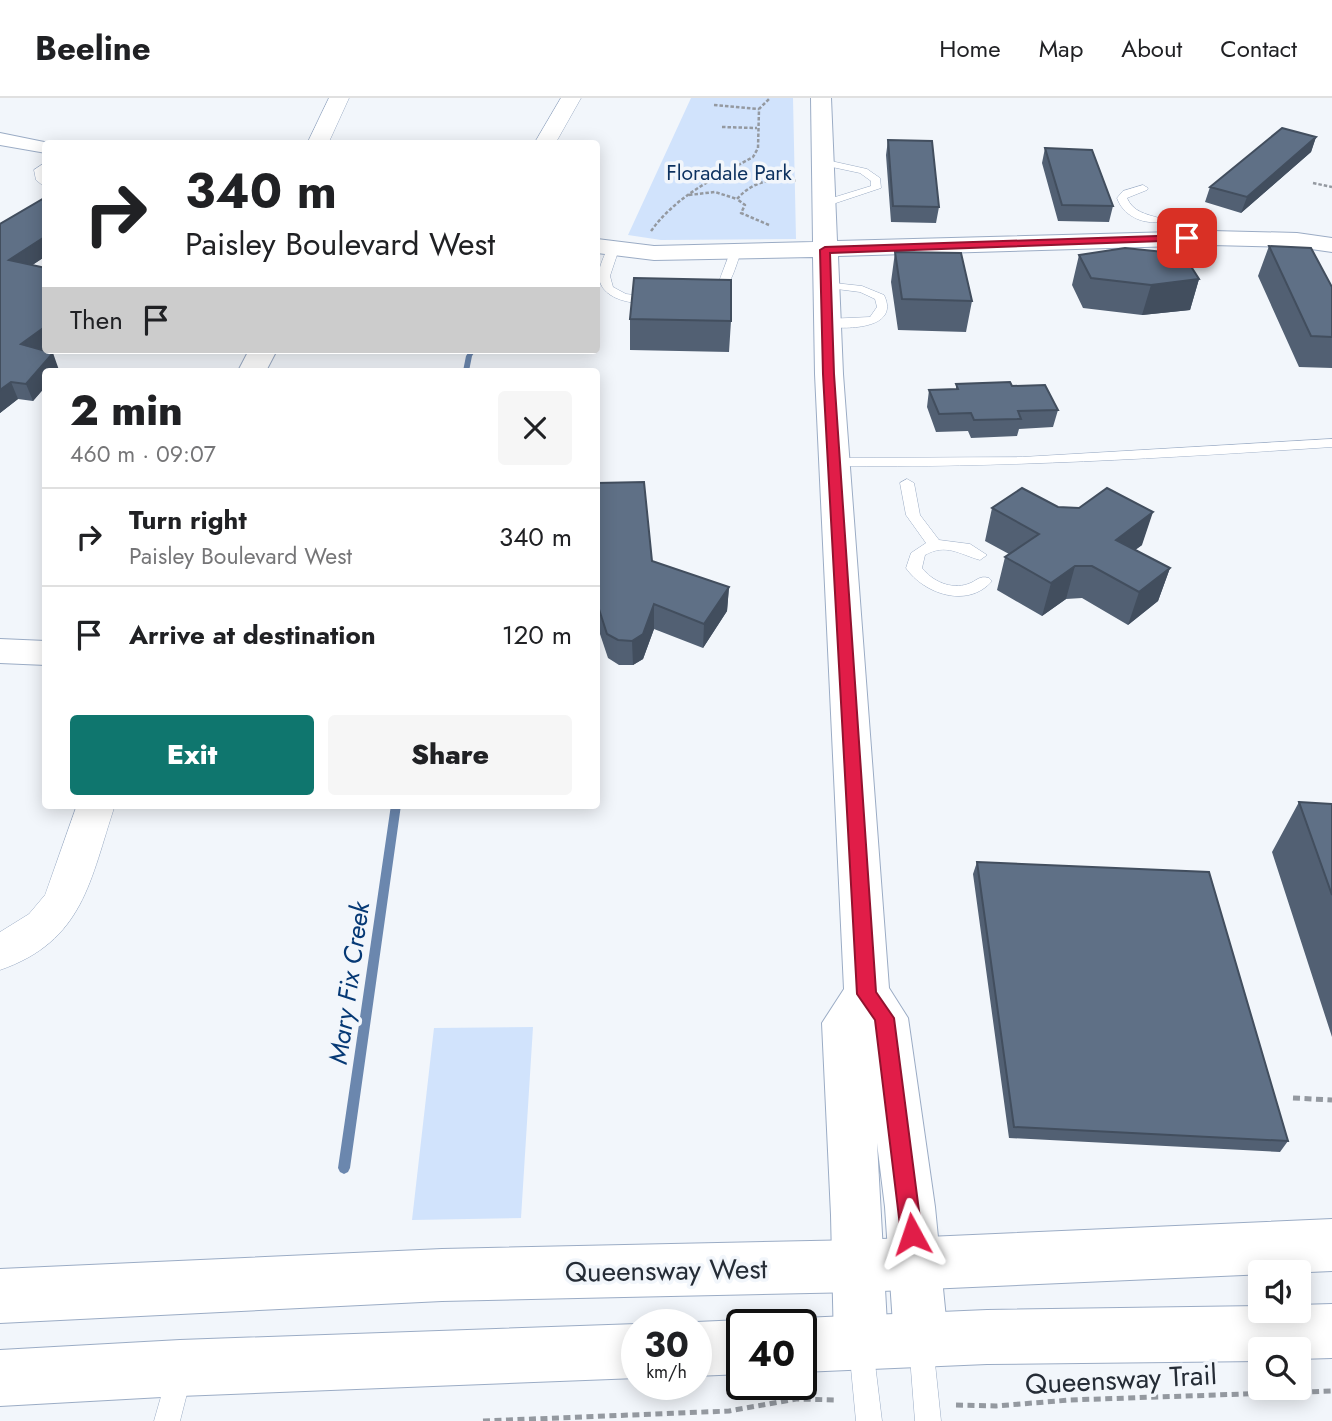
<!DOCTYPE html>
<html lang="en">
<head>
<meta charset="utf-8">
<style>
  :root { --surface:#fff; --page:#f6f6f6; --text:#202124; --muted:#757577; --line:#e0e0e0; --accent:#0f766e }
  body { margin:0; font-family:Jost,sans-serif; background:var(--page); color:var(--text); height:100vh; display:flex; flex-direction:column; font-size:26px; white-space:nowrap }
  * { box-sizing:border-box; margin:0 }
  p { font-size:23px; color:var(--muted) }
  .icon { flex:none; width:38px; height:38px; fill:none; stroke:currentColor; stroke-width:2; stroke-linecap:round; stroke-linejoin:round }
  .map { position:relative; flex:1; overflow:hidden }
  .panel { position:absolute; left:42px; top:270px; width:558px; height:441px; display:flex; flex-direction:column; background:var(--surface); border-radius:7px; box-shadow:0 4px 18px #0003 }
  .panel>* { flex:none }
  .hud { position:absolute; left:42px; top:42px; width:558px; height:214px; border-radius:7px; box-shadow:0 4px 18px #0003; background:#fff; color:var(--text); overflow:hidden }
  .buttons { position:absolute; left:1248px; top:1162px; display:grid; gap:14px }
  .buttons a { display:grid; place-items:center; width:63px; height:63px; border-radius:7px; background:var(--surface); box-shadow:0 4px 18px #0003; font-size:35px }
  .speed { position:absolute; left:621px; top:1211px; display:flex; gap:14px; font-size:35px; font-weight:700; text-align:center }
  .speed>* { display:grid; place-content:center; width:91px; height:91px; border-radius:50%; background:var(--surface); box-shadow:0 4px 18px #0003; line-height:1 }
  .speed small { font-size:18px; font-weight:400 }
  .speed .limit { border:4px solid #111; border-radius:10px; background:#fff; color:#111 }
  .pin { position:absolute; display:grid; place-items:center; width:60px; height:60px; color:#fff; margin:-30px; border-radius:14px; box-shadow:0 4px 10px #0006 }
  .me { position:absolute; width:77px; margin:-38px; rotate:355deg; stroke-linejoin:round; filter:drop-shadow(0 0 5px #0008) }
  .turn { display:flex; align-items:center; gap:24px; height:147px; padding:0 28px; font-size:32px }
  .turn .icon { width:91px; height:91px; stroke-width:2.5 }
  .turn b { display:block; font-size:49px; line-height:60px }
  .then { display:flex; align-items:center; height:66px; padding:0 28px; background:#0003; gap:14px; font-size:26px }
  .round { display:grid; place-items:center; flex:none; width:74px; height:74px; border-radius:7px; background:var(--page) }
  .overview { display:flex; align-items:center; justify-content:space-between; height:119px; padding:0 28px }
  h1 { font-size:42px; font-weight:800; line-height:52px }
  .action { display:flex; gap:14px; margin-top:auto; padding:14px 28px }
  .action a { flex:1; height:80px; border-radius:7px; background:var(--accent); color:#fff; font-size:28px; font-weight:800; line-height:80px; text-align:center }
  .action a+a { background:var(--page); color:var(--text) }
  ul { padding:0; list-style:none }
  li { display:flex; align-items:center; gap:21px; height:98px; padding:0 28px; border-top:2px solid var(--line) }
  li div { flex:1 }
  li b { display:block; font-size:26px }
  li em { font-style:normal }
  header { display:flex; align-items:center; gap:42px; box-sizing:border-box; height:98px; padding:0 35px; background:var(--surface); border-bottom:2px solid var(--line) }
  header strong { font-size:33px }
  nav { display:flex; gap:38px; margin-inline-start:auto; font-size:24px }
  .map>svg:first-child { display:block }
  .green { fill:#d1e3fc }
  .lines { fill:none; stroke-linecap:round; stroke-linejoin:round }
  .stream { fill:#6b87ae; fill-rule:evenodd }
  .service-casing { stroke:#9bacc5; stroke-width:1 }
  .minor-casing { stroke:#9bacc5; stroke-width:1 }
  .tertiary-casing { stroke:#9bacc5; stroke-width:2 }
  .secondary-casing { stroke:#9bacc5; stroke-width:2 }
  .path-far1 { stroke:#9499a0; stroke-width:2.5; stroke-dasharray:3.5 2; stroke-linecap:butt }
  .path { stroke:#9499a0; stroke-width:5; stroke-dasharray:7 4.5; stroke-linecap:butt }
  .service { fill:#fff; fill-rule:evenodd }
  .minor { fill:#fff; fill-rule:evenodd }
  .tertiary { fill:#fff; fill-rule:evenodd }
  .secondary { fill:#fff; fill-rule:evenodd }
  .wall { fill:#526073 }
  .shaded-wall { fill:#424e5e }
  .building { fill:#5f7086; stroke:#424e5e; stroke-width:2 }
  .route { fill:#e11d48; stroke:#92132f; stroke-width:2 }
  .labels { text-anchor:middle; stroke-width:7; stroke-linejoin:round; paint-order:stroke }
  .far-park-label { font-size:21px; fill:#0c315f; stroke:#f2f6fb }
  .water-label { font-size:26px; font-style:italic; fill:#063975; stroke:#f2f6fb }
  .near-street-label { font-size:28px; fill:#252c36; stroke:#f2f6fb }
</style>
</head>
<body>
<header>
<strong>Beeline</strong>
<nav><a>Home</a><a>Map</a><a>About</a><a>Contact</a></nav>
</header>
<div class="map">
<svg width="1332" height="1323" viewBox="0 0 1332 1323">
  <rect width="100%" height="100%" fill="#f2f6fb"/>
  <path class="green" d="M691,0H793L796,141L661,142L628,137Z
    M533,929L521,1120L412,1122L434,930Z"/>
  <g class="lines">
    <path class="stream" d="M470,252H476L472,258L469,273H463L466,258Z
      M391,707H401L350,1070L348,1074L344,1076L340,1074L338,1070Z"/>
    <g class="service-casing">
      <path id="service" d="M822,61L867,71L880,80L881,90L827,108H819V104L871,88V83L860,75L818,66V62Z
        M46,64V90L36,82L34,72Z
        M1143,87L1148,90L1147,92L1127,100C1133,114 1146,116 1159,120V124C1141,126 1123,117 1117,100L1123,93Z
        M613,148L619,151L610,178L613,189L626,196L658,200V204C632,209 589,200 601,166C604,158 606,151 613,148Z
        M731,152L741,154C734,172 729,201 705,198V194L719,183Z
        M825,184L862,188L884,197C901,232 844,232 822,228V222L826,221L870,219L877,209L875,201L860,194L821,189V185Z
        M1332,341V349C1166,360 1001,370 835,368L828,364L835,360L1022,359Z
        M907,381L914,385L920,417L939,442L970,446L987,457L980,462C959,456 946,445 925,457L922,470C932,483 951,492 968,486C977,483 979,477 989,480L992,483C968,511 924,496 906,470L911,455L926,445L906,417L900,385Z
        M921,1234L930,1237L933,1246L941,1323H915L909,1246L912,1237Z
        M861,1237L870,1240L873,1249L882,1323H856L849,1249L852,1240Z
        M179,1263L188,1267L192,1276L180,1323H154L170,1267Z"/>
    </g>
    <g class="minor-casing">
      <path id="minor" d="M329,0H349L328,46H307Z
        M561,0H581L555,46H534Z
        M77,707H115C90,782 84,843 0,872V834L29,816L45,797Z"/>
    </g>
    <g class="tertiary-casing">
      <path id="tertiary" d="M811,0H831L837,143L1212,133L1297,135L1332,140V154L1297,149L1212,147L838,158L843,276L889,890L908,920L935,1109L948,1241L940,1260L921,1268L902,1260L894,1241L885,1109L877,1045L888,1245L880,1264L861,1272L842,1264L834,1245L831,1117L822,925L844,891L815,276L813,159L654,162L597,155V141L654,148L813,144Z
        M0,35L54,46H46V55L0,47Z
        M249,252H277L266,273H238Z
        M0,541L46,543V567L0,565Z"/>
    </g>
    <g class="secondary-casing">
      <path id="secondary" d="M1332,1121V1173L859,1194L442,1203L0,1225V1171L442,1151L859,1142Z
        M1332,1206V1260L1298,1261V1251H1260V1263L987,1266L802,1274V1227H785L802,1220L987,1212L1260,1208V1213H1298V1207Z
        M742,1222L754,1227H742V1276L696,1278V1227H689L696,1224Z
        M637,1226L640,1227H637V1280L180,1298L0,1308V1252L180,1242Z"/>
    </g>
    <path class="path-far1" d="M714,7L759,11
      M722,29L757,30
      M1313,85L1332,89
      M689,97L715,94L737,101
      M769,127L741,115L745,107L737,101C754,82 773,80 797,83
      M651,133C677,97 715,80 753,59L758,50L759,11L770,0"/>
    <path class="path" d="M1293,1000L1332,1002
      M956,1307L996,1308L1070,1302L1332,1293
      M483,1323L729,1313L796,1301L838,1302"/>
    <use href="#service" class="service"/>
    <use href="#minor" class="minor"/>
    <use href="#tertiary" class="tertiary"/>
    <use href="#secondary" class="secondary"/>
  </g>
  <path class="wall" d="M1316,39L1311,54L1241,115L1205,104L1210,89Z
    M888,42L939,109L936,125L891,124L886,57Z
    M1045,50L1113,108L1109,124L1058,123L1042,65Z
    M46,99V158L32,167L42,252L59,272L58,273H46V288L33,303L18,301L0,315V126Z
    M1269,148L1332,189V270L1299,269L1258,178Z
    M895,154L972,203L966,234L898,232L891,184Z
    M1079,157L1199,181L1190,212L1142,217L1083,210L1072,187Z
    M630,221L731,223L729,254L630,252Z
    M956,286L1012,288L1058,312L1053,329L1019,331L1017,338L971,340L968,333L936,334L927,309L929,292L956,291Z
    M597,385L652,463L729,489L727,513L703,550L654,531L643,561L633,567H619L608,560L599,533L597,534Z
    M1058,409L1142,447L1135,452L1170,470L1158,503L1128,527L1082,500L1066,501L1042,518L997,492L1005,459L1009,456L985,443L992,410Z
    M1299,704L1332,706V939L1272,754Z
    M977,764L1288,1043L1280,1054L1009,1040L973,776Z"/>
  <path class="shaded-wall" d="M1316,39L1311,54L1241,115L1247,99Z
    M46,138V158L16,178L9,162Z
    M1199,181L1190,212L1142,217L1151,187Z
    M46,228V250L28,263L21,246Z
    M53,255L59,272L58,273H46V288L33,303L26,286Z
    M11,284L18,301L0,315V292Z
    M1153,414L1142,447L1105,474L1116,442Z
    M1075,468L1066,501L1042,518L1051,485Z
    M1170,470L1158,503L1128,527L1139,494Z
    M729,489L727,513L703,550L704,526Z
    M654,506V531L643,561L633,567L632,543Z
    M598,508L599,533L597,534V509Z"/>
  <path class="building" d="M1282,30L1316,39L1247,99L1210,89Z
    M888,42L932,43L939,109L893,108Z
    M1045,50L1092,52L1113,108L1062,107Z
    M46,99V138L9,162L46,170V228L21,246L53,255L26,286L11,284L0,292V126Z
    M1269,148L1311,150L1332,189V239L1311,238Z
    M1125,150L1183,156L1199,181L1151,187L1091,180L1079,157Z
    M895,154L961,155L972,203L902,201Z
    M634,180L731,182V223L630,221Z
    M1010,284L1012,288L1045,287L1058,312L1018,313L1021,321L974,322L971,315L939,316L929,292L958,291L956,286Z
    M644,384L652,463L729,489L704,526L654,506L643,536L632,543L618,542L607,536L598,508L597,509V385Z
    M1022,390L1058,409L1079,410L1107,390L1153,414L1116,442L1170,470L1139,494L1092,468H1075L1051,485L1005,459L1039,436L992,410Z
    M1299,704L1332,706V797Z
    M977,764L1209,774L1288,1043L1014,1029Z"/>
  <path class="route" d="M1187,137L1190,138V142L830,155L834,276L876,894L894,920L922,1136L919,1143L912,1147L904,1143L901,1136L875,922L857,896L823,276L820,152L825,149Z"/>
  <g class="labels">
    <g class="far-park-label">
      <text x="729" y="82">Floradale Park</text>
    </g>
    <g class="water-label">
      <text transform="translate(349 885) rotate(-82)" y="9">Mary Fix Creek</text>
    </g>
    <g class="near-street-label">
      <text transform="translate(666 1172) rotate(-1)" y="10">Queensway West</text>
      <text transform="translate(1121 1281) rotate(-3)" y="10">Queensway Trail</text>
    </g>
  </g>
</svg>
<div class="buttons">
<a><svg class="icon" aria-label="sound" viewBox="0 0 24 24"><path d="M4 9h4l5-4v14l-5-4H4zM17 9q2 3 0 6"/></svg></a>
<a><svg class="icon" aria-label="search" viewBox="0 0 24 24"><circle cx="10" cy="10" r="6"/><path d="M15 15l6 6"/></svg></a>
</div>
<div class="speed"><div>30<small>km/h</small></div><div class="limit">40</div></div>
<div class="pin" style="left:1187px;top:140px;background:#d93025"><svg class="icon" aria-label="arrive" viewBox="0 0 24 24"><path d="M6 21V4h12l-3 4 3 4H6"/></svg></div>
<svg class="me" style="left:912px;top:1136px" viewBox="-20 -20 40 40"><path d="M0-17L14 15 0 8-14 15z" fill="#e11d48" stroke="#fff" stroke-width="4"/></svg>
<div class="hud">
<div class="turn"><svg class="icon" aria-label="right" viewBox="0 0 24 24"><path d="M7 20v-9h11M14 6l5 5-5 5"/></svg><div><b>340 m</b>Paisley Boulevard West</div></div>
<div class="then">Then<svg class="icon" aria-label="arrive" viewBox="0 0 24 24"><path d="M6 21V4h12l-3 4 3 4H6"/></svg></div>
</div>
<section class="panel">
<div class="overview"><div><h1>2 min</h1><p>460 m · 09:07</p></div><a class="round"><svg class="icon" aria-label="close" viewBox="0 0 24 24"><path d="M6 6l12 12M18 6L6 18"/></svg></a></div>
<ul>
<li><svg class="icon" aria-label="right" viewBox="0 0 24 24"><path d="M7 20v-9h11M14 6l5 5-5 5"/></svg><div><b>Turn right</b><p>Paisley Boulevard West</p></div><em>340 m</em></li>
<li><svg class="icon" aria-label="arrive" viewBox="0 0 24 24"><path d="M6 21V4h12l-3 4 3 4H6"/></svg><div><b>Arrive at destination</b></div><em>120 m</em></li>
</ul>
<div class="action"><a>Exit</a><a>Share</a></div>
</section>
</div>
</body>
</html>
